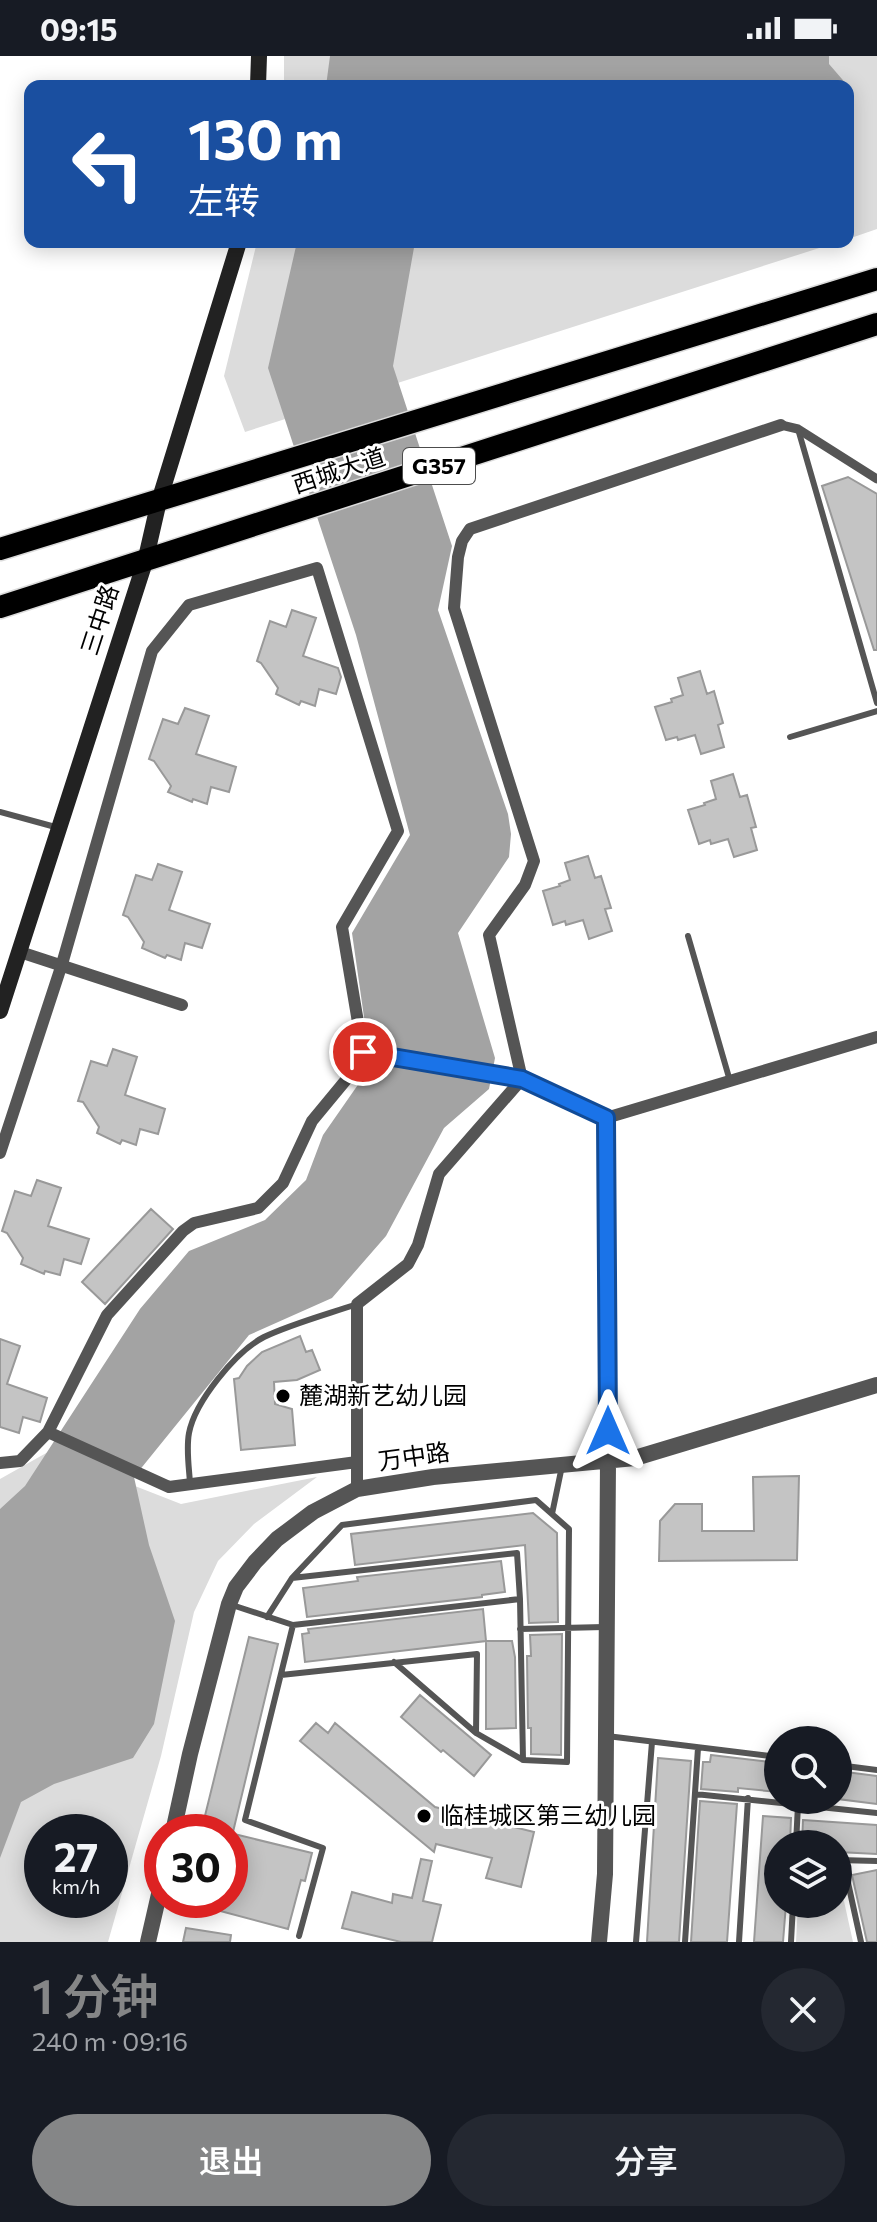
<!DOCTYPE html>
<html lang="zh">
<head>
<meta charset="utf-8">
<style>
  :root { --surface:#171b24; --page:#242831; --text:#f1f3f6; --muted:#9ea1a6; --accent:#858687 }
  body { margin:0; font-family:Commissioner,"Noto Sans SC",sans-serif; background:var(--page); color:var(--text); height:100vh; display:flex; flex-direction:column; font-size:30px; white-space:nowrap }
  * { box-sizing:border-box; margin:0 }
  p { font-size:26px; color:var(--muted) }
  .icon { flex:none; width:44px; height:44px; fill:none; stroke:currentColor; stroke-width:2; stroke-linecap:round; stroke-linejoin:round }
  .map { position:relative; height:1886px; overflow:hidden }
  .side { display:flex; flex-direction:column; background:var(--surface); flex:1 }
  .side>* { flex:none }
  .hud { position:absolute; left:24px; top:24px; width:830px; height:168px; border-radius:16px; box-shadow:0 4px 20px #0003; background:#1a4fa0; color:#fff; overflow:hidden }
  .buttons { position:absolute; left:764px; top:1670px; display:grid; gap:16px }
  .buttons a { display:grid; place-items:center; width:88px; height:88px; border-radius:50%; background:var(--surface); box-shadow:0 4px 20px #0003; font-size:40px }
  .speed { position:absolute; left:24px; top:1758px; display:flex; gap:16px; font-size:40px; font-weight:700; text-align:center }
  .speed>* { display:grid; place-content:center; width:104px; height:104px; border-radius:50%; background:var(--surface); box-shadow:0 4px 20px #0003; line-height:1 }
  .speed small { font-size:20px; font-weight:400 }
  .speed .limit { border:12px solid #d22; background:#fff; color:#111 }
  .pin { position:absolute; display:grid; place-items:center; width:68px; height:68px; color:#fff; margin:-34px; border:4px solid #fff; border-radius:50%; box-shadow:0 2px 8px #0007 }
  .me { position:absolute; width:88px; margin:-44px; rotate:0deg; stroke-linejoin:round; filter:drop-shadow(0 0 6px #0008) }
  .turn { display:flex; align-items:center; gap:28px; height:168px; padding:0 32px; font-size:36px }
  .turn .icon { width:104px; height:104px; stroke-width:2.5 }
  .turn b { display:block; font-size:56px; line-height:68px }
  .round { display:grid; place-items:center; flex:none; width:84px; height:84px; border-radius:42px; background:var(--page) }
  .head { display:flex; align-items:center; justify-content:space-between; height:136px; padding:0 32px }
  h1 { font-size:48px; font-weight:600; line-height:60px; color:var(--accent) }
  .action { display:flex; gap:16px; margin-top:auto; padding:16px 32px }
  .action a { flex:1; height:92px; border-radius:48px; background:var(--accent); color:#fff; font-size:32px; font-weight:600; line-height:92px; text-align:center }
  .action a+a { background:var(--page); color:var(--text) }
  .status { display:flex; justify-content:space-between; align-items:center; height:56px; padding:0 40px; background:var(--surface); direction:ltr }
  .status svg { height:22px; fill:currentColor }
  .map>svg:first-child { display:block }
  .green { fill:#dcdcdc; fill-rule:evenodd }
  .water { fill:#a3a3a3 }
  .building { fill:#c4c4c4; stroke:#999; stroke-width:2 }
  .lines { fill:none; stroke-linecap:round; stroke-linejoin:round }
  .trunk-casing { stroke:#dbdbdb; stroke-width:25 }
  .service { stroke:#555; stroke-width:6 }
  .pedestrian { stroke:#555; stroke-width:9 }
  .minor { stroke:#555; stroke-width:12 }
  .tertiary { stroke:#555; stroke-width:16 }
  .secondary { stroke:#222; stroke-width:16 }
  .trunk { stroke:#000; stroke-width:22 }
  .route-casing { stroke:#114b97; stroke-width:20 }
  .route { stroke:#1a73e8; stroke-width:14 }
  .poi-dot { fill:#000; stroke:#fff; stroke-width:3 }
  .labels { text-anchor:middle; stroke-width:6; stroke-linejoin:round; paint-order:stroke }
  .shield { fill:#fff; stroke:#4c4c4c; stroke-width:2 }
  .shield-label { font-size:22px; font-weight:bold; fill:#000 }
  .street-label { font-size:24px; fill:#000; stroke:#fff }
  .poi-label { font-size:24px; fill:#000; stroke:#fff; text-anchor:start }
</style>
</head>
<body>
<div class="status"><b>09:15</b><svg viewBox="0 0 49 12"><path d="M0 12V9h3v3zM5 12V6h3v6zM10 12V3h3v9zM15 12V0h3v12zM26 1h20v11H26zM47 4h2v5h-2z"/></svg></div>
<div class="map">
<svg width="877" height="1886" viewBox="0 0 877 1886">
  <rect width="100%" height="100%" fill="#fff"/>
  <path class="green" d="M284,0H877V173L848,183V30H284Z
    M257,186H838L245,376L224,320Z
    M48,1396L181,1448L317,1421L254,1468L218,1505L194,1556L161,1700L108,1886H0V1423ZM42,1776H110V1844H42Z
    M838,1818L853,1886H796L798,1848H838Z"/>
  <path class="water" d="M330,0H829V8L848,30H326Z
    M297,186H415L393,310L452,490L438,554L508,758L511,778L509,801L458,877L495,1002L489,1033L444,1072L386,1180L332,1242L249,1279L134,1421L149,1489L175,1565L154,1668L133,1702L54,1728L21,1746L0,1802V1453L25,1430L140,1253L189,1195L265,1164L306,1124L323,1079L371,1010L352,877L410,779L356,579L268,312Z"/>
  <path class="building" d="M848,421L877,438V594H874L822,430Z
    M292,554L316,562L303,600L338,612L341,621L336,638L319,633L315,650L301,645L299,649L276,638L278,632L261,607L257,605L270,565L286,571Z
    M700,615L707,638L714,635L723,667L718,669L724,691L701,698L695,679L678,684L677,681L666,684L655,651L672,646L671,643L683,639L678,622Z
    M185,652L209,660L196,698L236,711L229,736L211,731L207,748L193,743L192,746L168,736L171,730L154,705L149,703L163,663L178,668Z
    M733,718L740,741L747,739L756,771L751,772L757,794L734,801L728,783L711,788L710,784L699,788L688,754L705,749L704,747L716,743L711,725Z
    M588,800L595,822L601,820L611,852L605,853L612,875L589,883L583,864L566,869L565,865L553,869L543,835L560,830L559,828L570,824L565,807Z
    M158,808L182,816L169,854L210,868L202,892L185,887L181,904L167,899L165,902L142,892L144,886L128,861L123,859L136,819L152,824Z
    M113,993L137,1001L125,1039L165,1053L158,1078L140,1073L136,1089L122,1084L120,1088L97,1077L99,1071L83,1046L78,1045L91,1005L107,1010Z
    M37,1124L61,1132L48,1170L89,1183L81,1208L64,1203L60,1219L45,1215L44,1218L21,1208L23,1202L7,1177L2,1175L15,1135L31,1140Z
    M151,1153L173,1173L105,1248L82,1226Z
    M300,1280L306,1296L312,1294L320,1314L297,1324L274,1326L275,1348L292,1353L295,1389L241,1394L234,1323L239,1322L247,1310L262,1296Z
    M0,1283L20,1290L7,1328L47,1342L40,1366L23,1361L19,1377L0,1371Z
    M799,1420L797,1504L659,1505L660,1465L675,1448H702V1475H754L753,1421Z
    M533,1457L557,1477L558,1566L529,1567L525,1489L355,1509L351,1478Z
    M501,1505L505,1536L482,1539V1541L307,1561L303,1532L358,1525L357,1521Z
    M483,1553L486,1585L305,1606L302,1578L309,1577L308,1573Z
    M562,1578L561,1699L531,1698V1672H528L527,1600H531L530,1579Z
    M249,1581L278,1588L233,1776H201Z
    M486,1585H512L515,1601L516,1672L486,1673Z
    M420,1639L491,1699L474,1720L443,1694L441,1696L401,1661Z
    M316,1667L328,1677L335,1667L435,1751L534,1776L521,1831L486,1822L492,1802L436,1788L434,1796L300,1685Z
    M711,1699L778,1707V1736L738,1732V1736L701,1733L703,1706H710Z
    M658,1702L691,1705L679,1886H647Z
    M838,1715L877,1720V1748L838,1743Z
    M700,1745L737,1748L727,1886H691Z
    M763,1760L791,1762L790,1788H778V1848H786L783,1886H754Z
    M803,1764L877,1769V1798L838,1796V1788H802Z
    M230,1777L312,1797L305,1825L301,1824L288,1873L194,1848L195,1844H230Z
    M421,1803L432,1805L423,1845L441,1849L432,1886H401L342,1872L352,1836L392,1847L393,1838L412,1842Z
    M877,1814V1886H867L852,1819Z
    M186,1872L231,1879L230,1886H183Z"/>
  <g class="lines">
    <g class="trunk-casing">
      <path id="trunk" d="M0,493L877,223
        M0,551L877,268"/>
    </g>
    <path class="service" d="M798,373L877,647
      M790,681L877,655
      M0,756L59,772
      M688,880L730,1025
      M190,1427C189,1411 186,1393 189,1377C195,1346 235,1296 264,1281C291,1268 328,1258 357,1248
      M552,1458L562,1410
      M232,1549L293,1569L520,1543L523,1704
      M267,1561L292,1522L517,1497L520,1543
      M293,1569L245,1764L323,1792L299,1880
      M520,1573L604,1571
      M394,1606L476,1677
      M281,1619L477,1598L476,1677L523,1704L567,1706L569,1473L536,1444L342,1469L292,1522
      M607,1680L778,1701
      M838,1709L877,1714
      M695,1738L877,1757
      M796,1788L798,1749
      M838,1804L877,1805
      M843,1804L861,1886
      M636,1886L652,1686
      M685,1886L698,1692
      M739,1886L748,1742
      M791,1886L793,1848"/>
    <path class="pedestrian" d="M781,369L798,373L877,423"/>
    <path class="minor" d="M20,896L182,949
      M363,996L522,1023
      M606,1062L522,1023L489,879L525,829L534,805L454,552L458,501L462,485L470,473L781,369
      M0,1097L62,908L152,595L189,549L317,512L398,775L342,871L363,996L355,1013L312,1065L283,1127L258,1152L194,1167L183,1175L107,1259L48,1376L20,1405L0,1407
      M48,1376L169,1431L357,1406
      M608,1406L606,1062L877,981
      M357,1433V1248L408,1208L418,1189L439,1118L522,1023"/>
    <path class="tertiary" d="M173,1776L190,1698L229,1548L236,1531L255,1506L277,1483L313,1456L357,1433L433,1421L635,1402L877,1329
      M148,1886L162,1825
      M599,1886L605,1818L608,1406"/>
    <path class="secondary" d="M258,30L259,0
      M0,955L145,506L159,445L239,186"/>
    <use href="#trunk" class="trunk"/>
  </g>
  <g class="lines">
    <g class="route-casing">
      <path id="route" d="M363,996L522,1023L606,1062L608,1375"/>
    </g>
    <use href="#route" class="route"/>
  </g>
  <g class="poi-dot">
    <circle cx="283" cy="1340" r="8"/>
    <circle cx="424" cy="1760" r="8"/>
  </g>
  <g class="labels">
    <rect class="shield" x="403" y="392" width="72" height="36" rx="6"/>
    <g class="shield-label">
      <text x="439" y="418">G357</text>
    </g>
    <g class="street-label">
      <text transform="translate(339 415) rotate(-18)" y="8">西城大道</text>
      <text transform="translate(100 564) rotate(-72)" y="8">三中路</text>
      <text transform="translate(414 1401) rotate(-8)" y="8">万中路</text>
    </g>
    <g class="poi-label">
      <text x="299" y="1348">麓湖新艺幼儿园</text>
      <text x="440" y="1768">临桂城区第三幼儿园</text>
    </g>
  </g>
</svg>
<div class="buttons">
<a><svg class="icon" aria-label="search" viewBox="0 0 24 24"><circle cx="10" cy="10" r="6"/><path d="M15 15l6 6"/></svg></a>
<a><svg class="icon" aria-label="layers" viewBox="0 0 24 24"><path d="M12 4l9 5-9 5-9-5zM3 14l9 5 9-5"/></svg></a>
</div>
<div class="speed"><div>27<small>km/h</small></div><div class="limit">30</div></div>
<div class="pin" style="left:363px;top:996px;background:#d93025"><svg class="icon" aria-label="arrive" viewBox="0 0 24 24"><path d="M6 21V4h12l-3 4 3 4H6"/></svg></div>
<svg class="me" style="left:608px;top:1375px" viewBox="-20 -20 40 40"><path d="M0-17L14 15 0 8-14 15z" fill="#1a73e8" stroke="#fff" stroke-width="4"/></svg>
<div class="hud">
<div class="turn"><svg class="icon" aria-label="left" viewBox="0 0 24 24"><path d="M17 20v-9H6M10 6l-5 5 5 5"/></svg><div><b>130 m</b>左转</div></div>
</div>
</div>
<section class="side">
<div class="head"><div><h1>1 分钟</h1><p>240 m · 09:16</p></div><a class="round"><svg class="icon" aria-label="close" viewBox="0 0 24 24"><path d="M6 6l12 12M18 6L6 18"/></svg></a></div>
<div class="action"><a>退出</a><a>分享</a></div>
</section>
</body>
</html>
